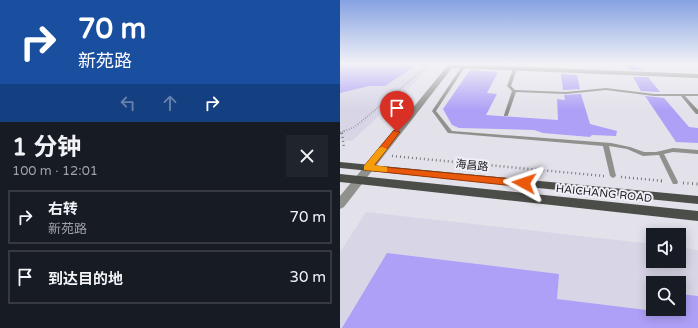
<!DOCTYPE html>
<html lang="zh">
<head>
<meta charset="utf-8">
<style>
  :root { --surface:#171b24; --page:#20242c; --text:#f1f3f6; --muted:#9ea1a6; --line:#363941 }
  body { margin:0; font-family:"Varela Round","Noto Sans SC",sans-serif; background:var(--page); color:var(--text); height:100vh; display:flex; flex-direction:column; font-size:15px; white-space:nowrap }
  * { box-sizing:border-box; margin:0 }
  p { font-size:13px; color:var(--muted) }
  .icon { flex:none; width:22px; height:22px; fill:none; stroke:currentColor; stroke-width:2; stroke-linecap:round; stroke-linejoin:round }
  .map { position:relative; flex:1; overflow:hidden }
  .side { display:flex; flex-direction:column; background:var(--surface); width:340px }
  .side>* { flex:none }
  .banner { background:#1a4fa0; color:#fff; overflow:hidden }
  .buttons { position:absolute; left:306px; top:228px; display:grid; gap:8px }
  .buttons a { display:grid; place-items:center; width:40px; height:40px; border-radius:0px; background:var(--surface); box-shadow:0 2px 10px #0003; font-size:20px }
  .pin { position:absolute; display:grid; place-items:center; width:34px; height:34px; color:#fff; margin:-41px -17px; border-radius:50% 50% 50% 0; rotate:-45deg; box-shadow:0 0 4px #0007 }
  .pin .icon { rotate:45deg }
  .me { position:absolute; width:44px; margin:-22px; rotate:275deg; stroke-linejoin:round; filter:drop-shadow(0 0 3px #0008) }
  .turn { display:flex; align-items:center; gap:14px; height:84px; padding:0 12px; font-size:18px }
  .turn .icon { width:52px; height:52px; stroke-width:2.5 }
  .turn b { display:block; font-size:28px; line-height:34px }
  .lanes { display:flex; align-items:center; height:38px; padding:0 12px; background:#0003; justify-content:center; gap:20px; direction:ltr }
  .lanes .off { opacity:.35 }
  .round { display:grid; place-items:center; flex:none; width:42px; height:42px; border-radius:0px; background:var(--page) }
  .summary { display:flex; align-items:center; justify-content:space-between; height:68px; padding:0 12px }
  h1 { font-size:24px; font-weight:700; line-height:30px }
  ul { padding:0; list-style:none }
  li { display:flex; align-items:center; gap:12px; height:54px; margin:0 8px 6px; padding:0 4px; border:2px solid var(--line); border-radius:0px }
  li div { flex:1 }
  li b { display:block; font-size:15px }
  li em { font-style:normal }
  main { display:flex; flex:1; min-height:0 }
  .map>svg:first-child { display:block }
  .built { fill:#d8d6e6; fill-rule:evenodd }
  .building { fill:#aea0f7 }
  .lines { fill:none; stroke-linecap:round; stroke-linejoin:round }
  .path-far3 { stroke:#79787d; stroke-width:1.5; stroke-dasharray:0.5 1.5; stroke-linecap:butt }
  .path-far2 { stroke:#79787d; stroke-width:2; stroke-dasharray:0.5 2; stroke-linecap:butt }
  .path-far1 { stroke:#79787d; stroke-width:2.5; stroke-dasharray:1 3; stroke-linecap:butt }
  .path { stroke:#79787d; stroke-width:3; stroke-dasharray:1 3.5; stroke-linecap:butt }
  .lane { fill:#8f918d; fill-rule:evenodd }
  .street { fill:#8f918d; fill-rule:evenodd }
  .primary { fill:#4b4e48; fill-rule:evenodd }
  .route { fill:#ea580c; stroke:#983908 }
  .slow { fill:#f59e0b }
  .labels { text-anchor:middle; stroke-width:4; stroke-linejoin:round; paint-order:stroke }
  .street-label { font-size:11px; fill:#1c1b1e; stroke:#f0eff8 }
</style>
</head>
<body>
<main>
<section class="side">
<div class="banner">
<div class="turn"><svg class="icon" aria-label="right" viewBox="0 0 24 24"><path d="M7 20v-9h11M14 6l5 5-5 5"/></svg><div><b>70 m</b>新苑路</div></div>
<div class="lanes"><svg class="icon off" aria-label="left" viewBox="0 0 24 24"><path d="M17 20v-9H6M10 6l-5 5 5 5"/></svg><svg class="icon off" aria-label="ahead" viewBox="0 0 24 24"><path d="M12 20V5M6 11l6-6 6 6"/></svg><svg class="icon" aria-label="right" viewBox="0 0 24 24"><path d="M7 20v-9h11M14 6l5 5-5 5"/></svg></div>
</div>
<div class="summary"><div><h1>1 分钟</h1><p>100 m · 12:01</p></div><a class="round"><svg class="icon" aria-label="close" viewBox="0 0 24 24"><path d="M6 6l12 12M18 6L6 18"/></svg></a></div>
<ul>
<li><svg class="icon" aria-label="right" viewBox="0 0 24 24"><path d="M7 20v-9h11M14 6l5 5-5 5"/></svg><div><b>右转</b><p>新苑路</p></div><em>70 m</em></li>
<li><svg class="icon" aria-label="arrive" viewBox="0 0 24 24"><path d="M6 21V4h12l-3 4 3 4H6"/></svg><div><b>到达目的地</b></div><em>30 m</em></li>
</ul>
</section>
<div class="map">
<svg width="358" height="328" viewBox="0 0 358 328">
  <rect width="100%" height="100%" fill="#e3e2eb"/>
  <path class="built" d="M0,64H95L12,141L0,140Z
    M26,212L313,244V261H339V247L358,250V328H0V252ZM313,283H339V309H313Z"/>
  <path class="building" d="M0,64H78L45,86H29L0,93Z
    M285,64H297L302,70H289Z
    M130,70L158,72L147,93L157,94L146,115L218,120L217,99L225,100L224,95L241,94L250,124L277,131L276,136L252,135L250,137L203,133L194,130L119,128L112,125L103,109Z
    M221,74L237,75L240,89L223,90Z
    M293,77H308L320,92L301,91Z
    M305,96L324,98L349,127L358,128V143L336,142Z
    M47,253L219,274L217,299L339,314V294L358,296V328H2Z"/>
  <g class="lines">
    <path class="path-far3" d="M54,94L90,64"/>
    <path class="path-far2" d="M2,132L15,127L55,93"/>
    <path class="path-far1" d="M0,133L4,131
      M2,133L4,149
      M52,156L264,176
      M281,177L324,181"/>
    <path class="path" d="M321,181H324
      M343,183L358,184"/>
    <path class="lane" d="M122,66L125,67L96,111L112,131L271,143L290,147L304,152H316L333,148L358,150V154L333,152L324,154L338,182L337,184H333L332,182L319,155L303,156L287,149L269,146L276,176L273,178L270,176L263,146L108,133L92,111Z
      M175,68L177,69L171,86L175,90L226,92L266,88L314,94H358V96H345L358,110V114H356L341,96H314L266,90L226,94L176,92L168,115V116H164V115L172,91L167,86L173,69Z"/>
    <path class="street" d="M109,64L358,74V78L112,68L4,207L0,209V196Z"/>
    <path class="primary" d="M0,162L358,196V204L0,168Z
      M0,174L358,211V221L0,182Z"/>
  </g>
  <linearGradient id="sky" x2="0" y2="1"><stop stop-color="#86a2e3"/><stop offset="0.58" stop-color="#f2f2f6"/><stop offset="1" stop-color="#f2f2f6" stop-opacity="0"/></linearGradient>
  <rect width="358" height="110" fill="url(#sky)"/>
  <path class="route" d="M54,130L60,132L34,166L184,180L189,183L184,187L24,170V166Z"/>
  <path class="slow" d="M42,147L47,149L34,165L47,167V172L24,170V166L39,148Z"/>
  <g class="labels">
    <g class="street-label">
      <text transform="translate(132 165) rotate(6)" y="4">海昌路</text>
      <text transform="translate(264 193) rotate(6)" y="4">HAICHANG ROAD</text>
    </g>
  </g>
</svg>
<div class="buttons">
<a><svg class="icon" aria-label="sound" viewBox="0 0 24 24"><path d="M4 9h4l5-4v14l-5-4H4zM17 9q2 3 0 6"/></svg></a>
<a><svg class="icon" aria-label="search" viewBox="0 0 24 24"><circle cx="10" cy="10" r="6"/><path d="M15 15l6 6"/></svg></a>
</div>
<div class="pin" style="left:57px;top:132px;background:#d93025"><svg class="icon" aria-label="arrive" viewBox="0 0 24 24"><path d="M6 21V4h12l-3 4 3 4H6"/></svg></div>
<svg class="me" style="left:184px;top:183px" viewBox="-20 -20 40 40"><path d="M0-17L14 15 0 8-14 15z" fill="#ea580c" stroke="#fff" stroke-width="4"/></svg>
</div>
</main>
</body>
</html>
